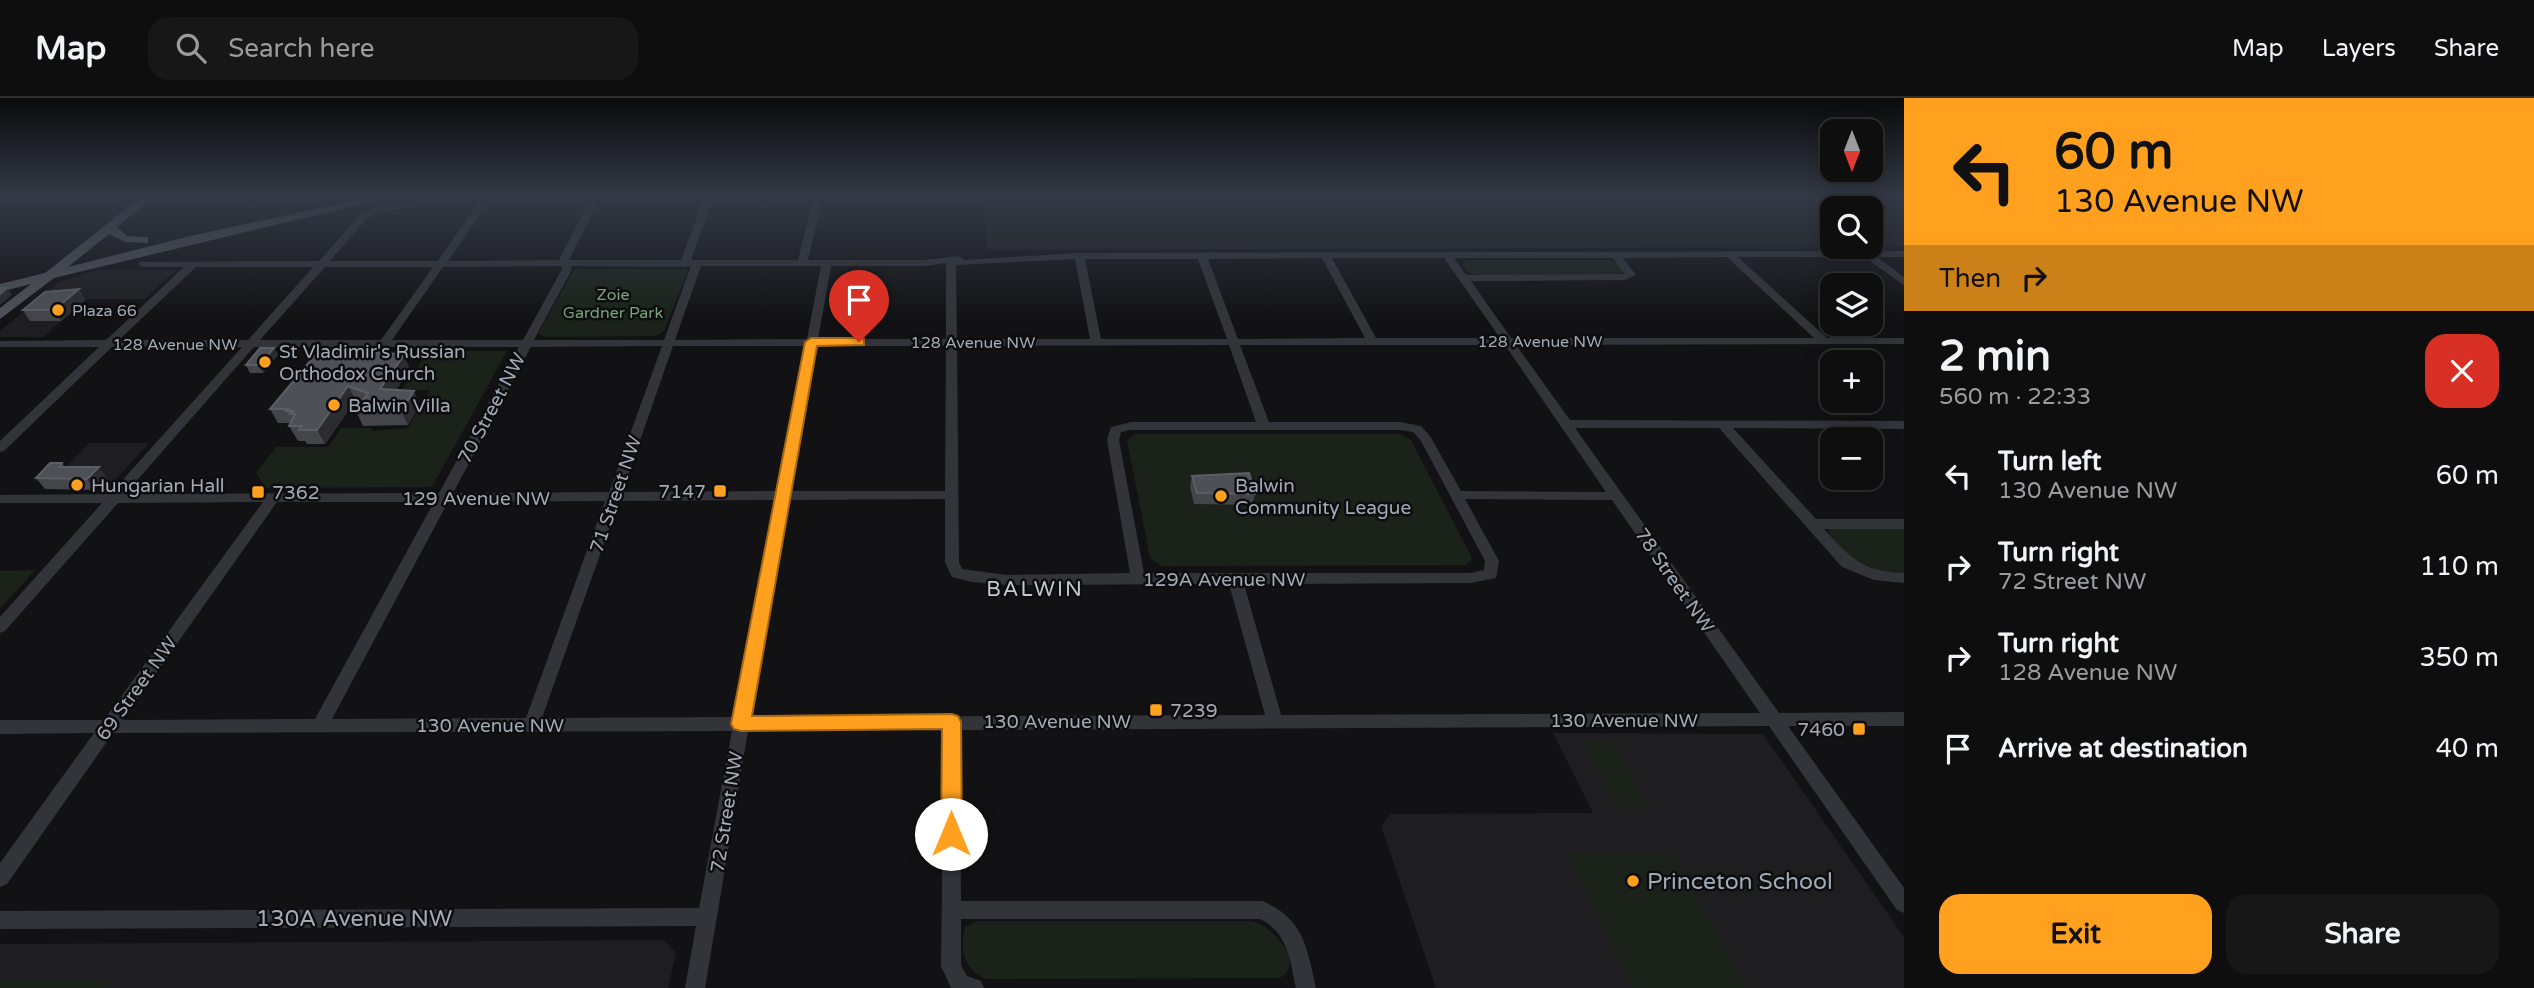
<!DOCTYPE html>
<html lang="en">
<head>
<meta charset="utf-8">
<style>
  :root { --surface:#0e0e0f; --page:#171718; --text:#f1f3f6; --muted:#9b9c9e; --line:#2e2e2f; --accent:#ffa01e }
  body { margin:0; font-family:"Varela Round",sans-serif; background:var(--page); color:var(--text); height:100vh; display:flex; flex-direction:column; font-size:26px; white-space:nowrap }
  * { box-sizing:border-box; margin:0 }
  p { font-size:23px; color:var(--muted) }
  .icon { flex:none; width:38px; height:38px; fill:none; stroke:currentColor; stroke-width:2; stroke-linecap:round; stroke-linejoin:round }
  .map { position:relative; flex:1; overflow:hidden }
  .sheet { display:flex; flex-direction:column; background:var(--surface); width:630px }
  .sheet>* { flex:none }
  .guide { background:#ffa01e; color:#111; overflow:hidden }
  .needle { width:46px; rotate:180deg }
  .fabs { position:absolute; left:1820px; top:21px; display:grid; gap:14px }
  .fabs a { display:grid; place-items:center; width:63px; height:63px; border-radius:14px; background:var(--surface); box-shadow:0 4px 18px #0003,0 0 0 2px var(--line); font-size:35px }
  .pin { position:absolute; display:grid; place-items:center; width:60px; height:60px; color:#fff; margin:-72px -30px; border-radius:50% 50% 50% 0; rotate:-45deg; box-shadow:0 0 7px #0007 }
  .pin .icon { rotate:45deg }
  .me { position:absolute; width:77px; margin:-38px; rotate:0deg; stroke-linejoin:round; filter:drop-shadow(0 0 5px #0008) }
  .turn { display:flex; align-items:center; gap:24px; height:147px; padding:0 35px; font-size:32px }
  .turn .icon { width:91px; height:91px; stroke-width:2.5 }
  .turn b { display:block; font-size:49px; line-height:60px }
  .then { display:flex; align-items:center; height:66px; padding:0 35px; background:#0003; gap:14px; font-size:26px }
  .round { display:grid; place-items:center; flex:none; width:74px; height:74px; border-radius:21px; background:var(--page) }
  .overview { display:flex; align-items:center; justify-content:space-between; height:119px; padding:0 35px }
  h1 { font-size:42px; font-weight:700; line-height:52px }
  .primary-button { display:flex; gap:14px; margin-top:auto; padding:14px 35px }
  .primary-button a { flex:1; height:80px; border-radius:21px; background:var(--accent); color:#111; font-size:28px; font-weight:700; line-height:80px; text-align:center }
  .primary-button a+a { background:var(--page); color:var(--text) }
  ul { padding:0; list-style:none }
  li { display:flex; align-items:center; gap:21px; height:91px; padding:0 35px }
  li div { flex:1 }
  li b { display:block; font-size:26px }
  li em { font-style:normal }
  header { display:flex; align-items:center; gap:42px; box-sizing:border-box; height:98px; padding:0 35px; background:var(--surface); border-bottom:2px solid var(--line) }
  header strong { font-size:33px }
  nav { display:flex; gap:38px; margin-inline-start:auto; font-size:24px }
  .search { width:490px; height:63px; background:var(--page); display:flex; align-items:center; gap:18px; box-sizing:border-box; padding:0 24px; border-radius:21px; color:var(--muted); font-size:26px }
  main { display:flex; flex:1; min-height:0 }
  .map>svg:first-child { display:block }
  .built { fill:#1e1e21 }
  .green { fill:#1a221a }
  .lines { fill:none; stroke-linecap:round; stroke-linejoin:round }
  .minor { fill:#323439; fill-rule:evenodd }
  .major { fill:#4e5158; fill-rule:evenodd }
  .wall { fill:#43454a }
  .shaded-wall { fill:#2b2c30 }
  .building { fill:#4d5056; stroke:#5b5e65; stroke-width:2 }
  .route { fill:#ffa01e; stroke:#a66814; stroke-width:2 }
  .poi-dot { fill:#ffa01e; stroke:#0d0d0f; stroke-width:2.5 }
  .labels { text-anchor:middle; stroke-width:5; stroke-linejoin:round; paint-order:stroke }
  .far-park-label { font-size:16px; fill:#78a377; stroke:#0d0d0f }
  .far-poi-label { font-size:16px; fill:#a2aab6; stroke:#0d0d0f; text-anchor:start }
  .far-street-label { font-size:16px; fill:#a2aab6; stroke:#0d0d0f }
  .poi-label { font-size:19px; fill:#a2aab6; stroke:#0d0d0f; text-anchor:start }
  .street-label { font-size:19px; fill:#a2aab6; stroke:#0d0d0f }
  .neighbourhood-label { font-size:21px; letter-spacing:2px; fill:#c3c8d1; stroke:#0d0d0f }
  .near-poi-label { font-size:23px; fill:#a2aab6; stroke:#0d0d0f; text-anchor:start }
  .near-street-label { font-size:23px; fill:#a2aab6; stroke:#0d0d0f }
</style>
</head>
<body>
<header>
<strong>Map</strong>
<div class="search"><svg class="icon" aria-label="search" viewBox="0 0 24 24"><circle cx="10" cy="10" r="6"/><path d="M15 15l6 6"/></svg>Search here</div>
<nav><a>Map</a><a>Layers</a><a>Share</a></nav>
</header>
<main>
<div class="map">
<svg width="1904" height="890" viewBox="0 0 1904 890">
  <rect width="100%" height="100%" fill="#121214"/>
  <path class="built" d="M984,98H1894L1904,104V148L1871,149V110H1832V149H1868L987,152Z
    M96,172H176L145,201H87L43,239H0V233L59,184Z
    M89,345H149L108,390H45Z
    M1553,635L1763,636L1904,839V890H1436L1381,728L1391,716L1593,715Z
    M664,842L676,855L668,890H0V846Z"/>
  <path class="green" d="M1466,162H1608L1618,165L1624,174L1617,177H1476L1468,174L1462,167Z
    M578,171H686L688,173L664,233L656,238L546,239L538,236L573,173Z
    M428,253H507L432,389L266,390L256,375L276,349H328L341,330H372L371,333L408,330L430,292H402Z
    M1135,336H1399L1411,342L1472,460L1466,467L1162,468L1150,460L1127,342Z
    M1833,430H1904V475C1864,475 1854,465 1829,436L1828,432Z
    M35,472L0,511V473Z
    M1583,644H1613L1649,709H1618Z
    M1568,755H1673L1747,890H1632Z
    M976,823H1251C1273,827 1306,865 1280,880L987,881C964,872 959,852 965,829Z
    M0,881H107L101,890H0Z"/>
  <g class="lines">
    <path class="minor" d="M438,98L597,100L599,102L569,162H681L705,98H714L691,162H798L814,98H823L808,162H924L959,158L964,162L1079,155L1904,153V159H1877L1904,179V187L1864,159H1738L1827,240H1904V246L1516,247L1570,322L1904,323V331L1733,330L1816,421H1904V431H1824C1851,460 1862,474 1904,475V485L1874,482L1842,469L1719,330H1575L1779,615L1904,614V628H1788L1904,790V815L1897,812L1769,628L960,632L961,803H1262C1304,820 1307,850 1316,890H1296C1290,862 1288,835 1260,821H961V867L967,878L981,883L984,890H951L941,868L944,632L748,633L705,890H685L696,828L0,831V813L699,810L732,633L113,635L7,786L0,789V765L94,635L0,636V622H104L263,404L118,405L5,533L0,535V519L102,405H0V397L110,396L242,249H112L4,353L0,354V343L99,249H0V243L106,242L184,169H143L139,168V164L319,163L361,116L374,110ZM438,104H479L438,163H330L367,120L377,115ZM488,104L588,105L559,162L448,163ZM1727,159L1814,240H1511L1471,183L1624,182L1636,177L1623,160ZM1322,160L1365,240L1238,241L1208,161ZM1332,160H1444L1500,240H1376ZM1454,160H1613L1625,176L1466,177ZM1075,161L1090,241H957L956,167ZM1085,161H1198L1227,241H1101ZM946,165V241H818L831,168H924ZM561,168L562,171L523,242H392L443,169ZM571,168L685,169L691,168L664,242H534L572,171ZM701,168H821L807,241L675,242ZM196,169H313L248,242H119ZM325,169H433L381,242H260ZM1229,247L1256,324H1131L1111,329L1107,342L1130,475L1007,477L962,471L959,464L957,248ZM1240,247H1505L1606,394L1461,393L1430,338L1421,328L1400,324H1269ZM662,248L609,394L453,395L531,249ZM673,248H805L777,393L622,394ZM816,248H946L945,393H791ZM254,249H519L439,395L125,396ZM1131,332H1400L1413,334L1421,343L1485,463L1484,472L1470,475H1144L1119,342L1121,334ZM945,401V464L952,479L972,484L1007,487L1229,486L1265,617L751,619L789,402ZM1465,401L1612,402L1760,615L1281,617L1244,486L1470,485L1496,480L1499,463ZM776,402L734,619L542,620L619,403ZM605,403L526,620L332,621L448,404ZM277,404H434L315,621L123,622Z"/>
    <path class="major" d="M142,98H155L117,129L127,138L148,139V145L125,144L109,136L68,169L190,138L375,98H396L54,180L0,221V210L31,186L0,194V186L45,175Z"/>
  </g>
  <path class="wall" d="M79,191L85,202L61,223H30L23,212Z
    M274,250L278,257L263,275H250L246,267Z
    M316,256L410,271L396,292L420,307L408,327L363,328L356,313L362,304L356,302L325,346H307L305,343H298L289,328L291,325H278L270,311Z
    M62,365L65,369L107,380L96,392L45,391L36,380Z
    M1192,378L1255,396L1252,407L1194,406L1190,389Z"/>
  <path class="shaded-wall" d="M7,190L12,197L0,207V196Z
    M79,191L85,202L61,223L54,212Z
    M274,250L278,257L263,275L259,267Z
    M404,257L410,271L387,306L380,291Z
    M348,288L356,302L325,346L317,332Z
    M414,293L420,307L408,327L401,313Z
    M99,369L107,380L96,392L87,381Z"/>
  <path class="building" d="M0,190H7L0,196Z
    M79,191L54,212H23L45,194Z
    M260,250H274L259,267H246Z
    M380,254L404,257L380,291L414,293L401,313H356L368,295L348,288L317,332H299L302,328H289L295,316H290L293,313H286L288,311H270L316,256Z
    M50,365H62L59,369H99L87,381L36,380Z
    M1249,375L1255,396L1197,395L1192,378Z"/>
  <linearGradient id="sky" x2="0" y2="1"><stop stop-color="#0a0a0b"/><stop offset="0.44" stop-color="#333945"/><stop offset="1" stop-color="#333945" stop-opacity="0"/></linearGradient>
  <rect width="1904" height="222" fill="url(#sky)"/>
  <path class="route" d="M859,240L864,241V247L817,248L752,618L952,616L958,618L961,624L962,736L959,742L951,745L944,742L941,736L942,631L741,633L734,631L731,626L805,244L811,240Z"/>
  <g class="poi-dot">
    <circle cx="58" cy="212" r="7"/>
    <circle cx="265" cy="264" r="7"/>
    <circle cx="334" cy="307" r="7"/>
    <circle cx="77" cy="387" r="7"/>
    <rect x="713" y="386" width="14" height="14" rx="3.5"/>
    <rect x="251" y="387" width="14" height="14" rx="3.5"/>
    <circle cx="1221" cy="398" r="7"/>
    <rect x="1149" y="605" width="14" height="14" rx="3.5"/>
    <rect x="1852" y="624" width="14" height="14" rx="3.5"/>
    <circle cx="1633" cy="783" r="7"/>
  </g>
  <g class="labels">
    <g class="far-park-label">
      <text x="613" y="202">Zoie<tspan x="613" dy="18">Gardner Park</tspan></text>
    </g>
    <g class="far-poi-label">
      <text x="72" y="218">Plaza 66</text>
    </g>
    <g class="far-street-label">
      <text x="1540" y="249">128 Avenue NW</text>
      <text x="973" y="250">128 Avenue NW</text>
      <text x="175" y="252">128 Avenue NW</text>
    </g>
    <g class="poi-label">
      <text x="279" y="260">St Vladimir's Russian<tspan x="279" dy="22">Orthodox Church</tspan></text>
      <text x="348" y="314">Balwin Villa</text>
      <text x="91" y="394">Hungarian Hall</text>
      <text x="1235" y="394">Balwin<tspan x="1235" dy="22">Community League</tspan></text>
      <text x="706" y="400" text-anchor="end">7147</text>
      <text x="272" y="401">7362</text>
      <text x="1170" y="619">7239</text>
      <text x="1845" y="638" text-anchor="end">7460</text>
    </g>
    <g class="street-label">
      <text transform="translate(491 310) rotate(-62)" y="7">70 Street NW</text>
      <text transform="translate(615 396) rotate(-71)" y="7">71 Street NW</text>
      <text x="476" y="407">129 Avenue NW</text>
      <text x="1224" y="488">129A Avenue NW</text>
      <text transform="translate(1675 482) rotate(55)" y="7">78 Street NW</text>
      <text transform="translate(136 590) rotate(-54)" y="7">69 Street NW</text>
      <text x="1624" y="629">130 Avenue NW</text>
      <text x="1057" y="630">130 Avenue NW</text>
      <text x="490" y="634">130 Avenue NW</text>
      <text transform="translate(726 714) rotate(-81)" y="7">72 Street NW</text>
    </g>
    <g class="neighbourhood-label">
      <text x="1035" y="498">BALWIN</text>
    </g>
    <g class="near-poi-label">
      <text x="1647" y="791">Princeton School</text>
    </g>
    <g class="near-street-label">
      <text x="354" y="828">130A Avenue NW</text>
    </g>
  </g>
</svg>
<div class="fabs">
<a><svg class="needle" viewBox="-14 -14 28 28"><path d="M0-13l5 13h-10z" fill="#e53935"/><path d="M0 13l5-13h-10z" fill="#9b9c9e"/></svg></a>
<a><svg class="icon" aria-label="search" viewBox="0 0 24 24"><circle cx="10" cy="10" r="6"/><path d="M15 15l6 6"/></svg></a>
<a><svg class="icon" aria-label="layers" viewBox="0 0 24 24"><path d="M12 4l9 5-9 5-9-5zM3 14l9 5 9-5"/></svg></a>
<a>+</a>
<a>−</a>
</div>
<div class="pin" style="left:859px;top:244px;background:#d93025"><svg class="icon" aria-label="arrive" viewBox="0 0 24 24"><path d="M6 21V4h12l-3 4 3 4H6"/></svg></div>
<svg class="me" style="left:951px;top:736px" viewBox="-20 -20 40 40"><circle r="19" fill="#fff"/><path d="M0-13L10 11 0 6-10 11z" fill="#ffa01e"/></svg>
</div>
<section class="sheet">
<div class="guide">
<div class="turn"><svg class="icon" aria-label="left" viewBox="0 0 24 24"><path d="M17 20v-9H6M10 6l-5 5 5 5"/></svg><div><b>60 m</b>130 Avenue NW</div></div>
<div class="then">Then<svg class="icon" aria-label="right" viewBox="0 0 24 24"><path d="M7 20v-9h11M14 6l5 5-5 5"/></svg></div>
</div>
<div class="overview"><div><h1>2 min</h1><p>560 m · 22:33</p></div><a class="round" style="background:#d93025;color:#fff"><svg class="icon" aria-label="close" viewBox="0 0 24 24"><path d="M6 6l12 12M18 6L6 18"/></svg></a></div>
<ul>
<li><svg class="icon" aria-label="left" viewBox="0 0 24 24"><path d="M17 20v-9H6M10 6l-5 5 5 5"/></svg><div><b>Turn left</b><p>130 Avenue NW</p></div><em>60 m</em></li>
<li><svg class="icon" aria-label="right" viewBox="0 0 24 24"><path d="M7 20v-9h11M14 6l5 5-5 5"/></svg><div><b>Turn right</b><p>72 Street NW</p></div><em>110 m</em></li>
<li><svg class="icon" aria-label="right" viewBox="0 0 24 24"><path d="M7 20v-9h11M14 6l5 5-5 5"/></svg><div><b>Turn right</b><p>128 Avenue NW</p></div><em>350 m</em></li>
<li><svg class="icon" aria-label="arrive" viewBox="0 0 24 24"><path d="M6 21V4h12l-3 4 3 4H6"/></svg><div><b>Arrive at destination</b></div><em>40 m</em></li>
</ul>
<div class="primary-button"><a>Exit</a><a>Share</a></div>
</section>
</main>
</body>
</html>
